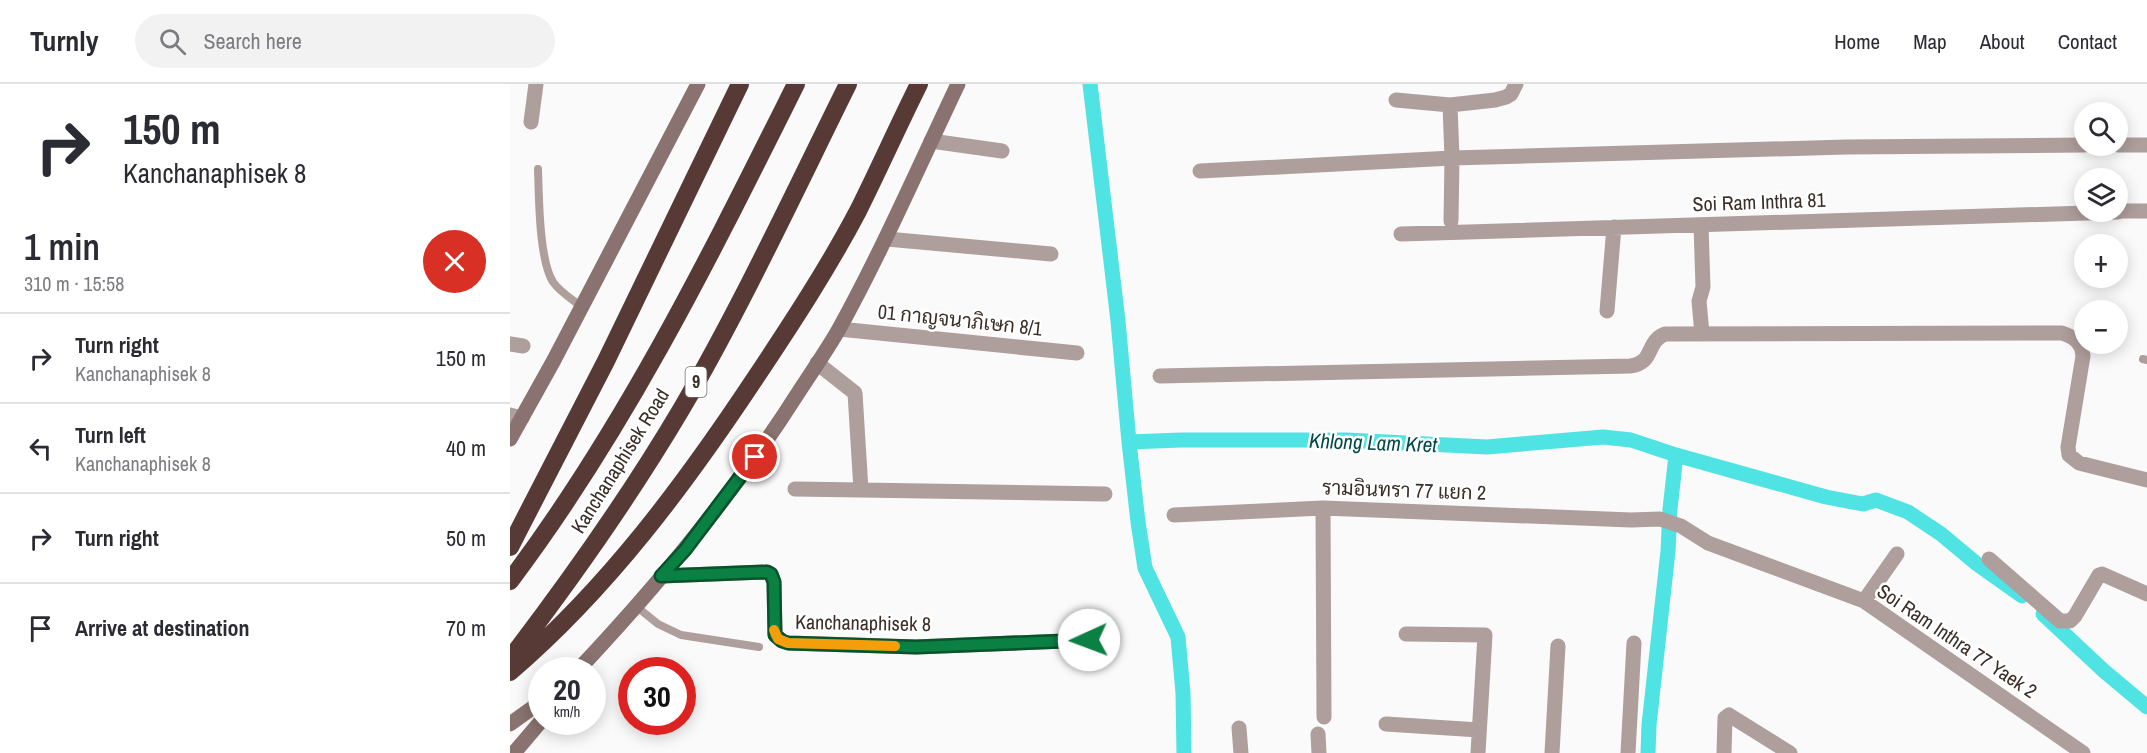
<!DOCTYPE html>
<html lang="en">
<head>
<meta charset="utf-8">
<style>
  :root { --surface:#fff; --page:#f2f2f3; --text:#2b2b33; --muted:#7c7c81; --line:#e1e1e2 }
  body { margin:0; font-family:"Archivo Narrow",Sarabun,sans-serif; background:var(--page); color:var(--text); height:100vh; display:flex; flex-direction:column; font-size:22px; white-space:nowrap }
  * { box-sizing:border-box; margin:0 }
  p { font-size:20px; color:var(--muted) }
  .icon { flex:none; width:33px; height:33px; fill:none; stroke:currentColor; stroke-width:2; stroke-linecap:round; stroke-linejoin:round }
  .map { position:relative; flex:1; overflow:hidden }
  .details { display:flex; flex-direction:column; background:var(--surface); width:510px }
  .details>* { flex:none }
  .hud { background:#fff; color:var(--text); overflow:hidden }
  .buttons { position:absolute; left:1564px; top:18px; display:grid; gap:12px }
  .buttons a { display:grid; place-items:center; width:54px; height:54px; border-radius:50%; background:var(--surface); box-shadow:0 3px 15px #0003; font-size:30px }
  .speed { position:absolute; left:18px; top:573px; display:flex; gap:12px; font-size:30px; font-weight:700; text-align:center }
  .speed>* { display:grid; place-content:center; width:78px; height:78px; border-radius:50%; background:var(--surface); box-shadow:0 3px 15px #0003; line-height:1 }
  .speed small { font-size:15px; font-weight:400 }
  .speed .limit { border:9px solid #d22; background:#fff; color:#111 }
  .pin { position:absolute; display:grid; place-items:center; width:51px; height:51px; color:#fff; margin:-26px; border:3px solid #fff; border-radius:50%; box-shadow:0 2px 6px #0007 }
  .me { position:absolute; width:66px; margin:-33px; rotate:268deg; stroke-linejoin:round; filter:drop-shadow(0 0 4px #0008) }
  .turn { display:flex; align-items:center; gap:21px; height:126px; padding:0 24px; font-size:27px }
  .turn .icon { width:78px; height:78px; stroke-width:2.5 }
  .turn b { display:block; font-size:42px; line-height:51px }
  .round { display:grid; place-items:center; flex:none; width:63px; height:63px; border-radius:32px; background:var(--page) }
  .headline { display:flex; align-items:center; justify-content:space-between; height:102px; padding:0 24px }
  h1 { font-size:36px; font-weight:600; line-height:45px }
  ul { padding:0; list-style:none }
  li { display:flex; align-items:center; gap:18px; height:90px; padding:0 24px; border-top:2px solid var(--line) }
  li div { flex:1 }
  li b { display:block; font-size:22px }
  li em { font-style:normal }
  header { display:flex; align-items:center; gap:36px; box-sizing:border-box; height:84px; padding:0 30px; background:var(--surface); border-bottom:2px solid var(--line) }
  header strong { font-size:28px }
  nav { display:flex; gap:33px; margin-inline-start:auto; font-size:21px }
  .search { width:420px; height:54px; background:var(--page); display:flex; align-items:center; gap:15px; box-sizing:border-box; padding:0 21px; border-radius:33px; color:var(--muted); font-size:22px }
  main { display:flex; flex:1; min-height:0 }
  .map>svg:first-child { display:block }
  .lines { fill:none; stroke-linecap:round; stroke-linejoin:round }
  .canal { stroke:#4fe3e3; stroke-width:15 }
  .service { stroke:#ae9e9c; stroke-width:8 }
  .minor { stroke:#ae9e9c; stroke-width:15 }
  .secondary { stroke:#89726f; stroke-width:15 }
  .motorway { stroke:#573a35; stroke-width:18 }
  .route-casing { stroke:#07532c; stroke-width:15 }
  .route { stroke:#0b8043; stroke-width:10 }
  .slow { stroke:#f59e0b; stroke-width:10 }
  .labels { text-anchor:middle; stroke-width:5; stroke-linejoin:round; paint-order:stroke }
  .shield { fill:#fff; stroke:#756d68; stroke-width:1.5 }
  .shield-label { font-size:18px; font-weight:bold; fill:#3a2e27 }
  .street-label { font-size:20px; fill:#3a2e27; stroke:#fff }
  .water-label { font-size:21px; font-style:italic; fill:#024848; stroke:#fff }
</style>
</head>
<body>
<header>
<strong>Turnly</strong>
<div class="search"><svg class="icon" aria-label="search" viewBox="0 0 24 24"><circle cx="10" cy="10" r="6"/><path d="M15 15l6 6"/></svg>Search here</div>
<nav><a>Home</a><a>Map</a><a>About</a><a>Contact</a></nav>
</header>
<main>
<section class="details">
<div class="hud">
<div class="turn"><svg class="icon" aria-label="right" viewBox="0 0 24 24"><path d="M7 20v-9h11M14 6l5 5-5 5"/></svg><div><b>150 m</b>Kanchanaphisek 8</div></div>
</div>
<div class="headline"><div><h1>1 min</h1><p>310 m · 15:58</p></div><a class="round" style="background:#d93025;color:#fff"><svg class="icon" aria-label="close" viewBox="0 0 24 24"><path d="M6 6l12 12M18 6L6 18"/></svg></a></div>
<ul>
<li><svg class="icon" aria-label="right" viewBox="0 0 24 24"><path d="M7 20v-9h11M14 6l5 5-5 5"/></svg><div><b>Turn right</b><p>Kanchanaphisek 8</p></div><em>150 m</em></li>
<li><svg class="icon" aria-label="left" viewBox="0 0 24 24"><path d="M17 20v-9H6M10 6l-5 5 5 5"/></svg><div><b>Turn left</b><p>Kanchanaphisek 8</p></div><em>40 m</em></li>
<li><svg class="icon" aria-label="right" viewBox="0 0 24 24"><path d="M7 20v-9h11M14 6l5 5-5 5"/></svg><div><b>Turn right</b></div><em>50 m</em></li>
<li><svg class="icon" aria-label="arrive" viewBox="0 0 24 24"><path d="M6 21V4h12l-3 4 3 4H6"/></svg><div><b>Arrive at destination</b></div><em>70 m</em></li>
</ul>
</section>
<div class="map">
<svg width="1637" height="669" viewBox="0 0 1637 669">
  <rect width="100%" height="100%" fill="#fafafa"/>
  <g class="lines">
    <path class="canal" d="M580,0L608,237L619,358L671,356H836L977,363L1093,353L1121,356L1166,371L1160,425L1158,467L1139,641L1138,669
      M619,358L628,438L635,484L668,553L673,609L674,669
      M1166,371L1316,413L1353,420L1366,416L1398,428L1431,450L1467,480L1512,512
      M1533,530L1594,587L1637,623"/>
    <path class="service" d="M28,85C29,113 29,176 43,198C51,209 62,215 72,223
      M1633,275L1637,276
      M127,523L148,540L171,551L249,563"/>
    <path class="minor" d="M886,16L940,21L985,16L996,13L1001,10L1006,0
      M940,21L942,74L941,137
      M21,38L26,0
      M421,57L492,67
      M1608,61H1637
      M690,87L942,74L1336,63L1575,61
      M1608,127H1637
      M1191,141L1193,203L1189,217L1192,250
      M891,150L1608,128
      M377,155L541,170
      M1097,227L1104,143
      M329,245L567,269
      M0,260L13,262
      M307,279L345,309L351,406L595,410
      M650,292L1120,282C1145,279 1135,258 1155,250L1552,249C1564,253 1572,258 1573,272L1558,363L1559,371L1569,379L1637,396
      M0,331L12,334
      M285,405L351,406
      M813,424L814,633
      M664,431L813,424L1121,436L1150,435L1171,442L1198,459L1354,517L1573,669
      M1479,475L1550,537H1560L1565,532L1589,491L1592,490L1637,510
      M151,492L257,488L261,491L264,498L265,551L272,557L278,559L406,563L579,556
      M1354,517L1387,470
      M896,550L975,551L968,669
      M876,640L969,646
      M729,644L731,669
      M808,650L809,669
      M1042,669L1048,562
      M1118,669L1124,559
      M1214,669L1215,634L1219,631L1280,669"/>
    <path class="secondary" d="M0,355L44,276L188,0
      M68,586C150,499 226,407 290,306C303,286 317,266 329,245C373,165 409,82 448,0
      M0,640L32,617
      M4,669L32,636"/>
    <path class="motorway" d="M0,463L96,277L230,0
      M0,497C116,343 200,172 286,0
      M0,575C62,494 120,412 172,324C233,219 284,109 338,0
      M0,588C98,504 175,400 246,293C282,239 318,184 348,127C369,85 388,42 409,0"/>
  </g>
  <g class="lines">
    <g class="route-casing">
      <path id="route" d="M245,373L175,466L151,492L257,488L261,490L264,498L265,551L272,557L278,559L406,563L579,556"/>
    </g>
    <use href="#route" class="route"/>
    <path class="slow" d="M264,546L268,555L278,559L385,562"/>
  </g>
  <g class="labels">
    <rect class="shield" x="175.5" y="283" width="21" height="30" rx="4.5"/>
    <g class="shield-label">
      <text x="186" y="304">9</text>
    </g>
    <g class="street-label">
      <text transform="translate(1249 118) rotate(-2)" y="7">Soi Ram Inthra 81</text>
      <text transform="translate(450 236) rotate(6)" y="7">01 กาญจนาภิเษก 8/1</text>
      <text transform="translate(110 377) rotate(-58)" y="7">Kanchanaphisek Road</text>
      <text transform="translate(894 406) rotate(2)" y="7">รามอินทรา 77 แยก 2</text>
      <text transform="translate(353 539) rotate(1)" y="7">Kanchanaphisek 8</text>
      <text transform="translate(1447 557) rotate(34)" y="7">Soi Ram Inthra 77 Yaek 2</text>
    </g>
    <g class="water-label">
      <text transform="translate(863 359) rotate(2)" y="7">Khlong Lam Kret</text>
    </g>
  </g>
</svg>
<div class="buttons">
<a><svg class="icon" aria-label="search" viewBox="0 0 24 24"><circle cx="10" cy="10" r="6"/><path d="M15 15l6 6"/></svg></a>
<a><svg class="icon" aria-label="layers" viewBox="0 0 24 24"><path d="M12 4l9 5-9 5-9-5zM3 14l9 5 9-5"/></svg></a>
<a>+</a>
<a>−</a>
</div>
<div class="speed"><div>20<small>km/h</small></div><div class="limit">30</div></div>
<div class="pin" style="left:245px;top:373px;background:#d93025"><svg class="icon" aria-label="arrive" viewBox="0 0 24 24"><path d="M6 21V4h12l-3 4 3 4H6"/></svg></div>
<svg class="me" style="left:579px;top:556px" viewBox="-20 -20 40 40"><circle r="19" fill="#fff"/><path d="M0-13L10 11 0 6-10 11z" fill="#0b8043"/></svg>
</div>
</main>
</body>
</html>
